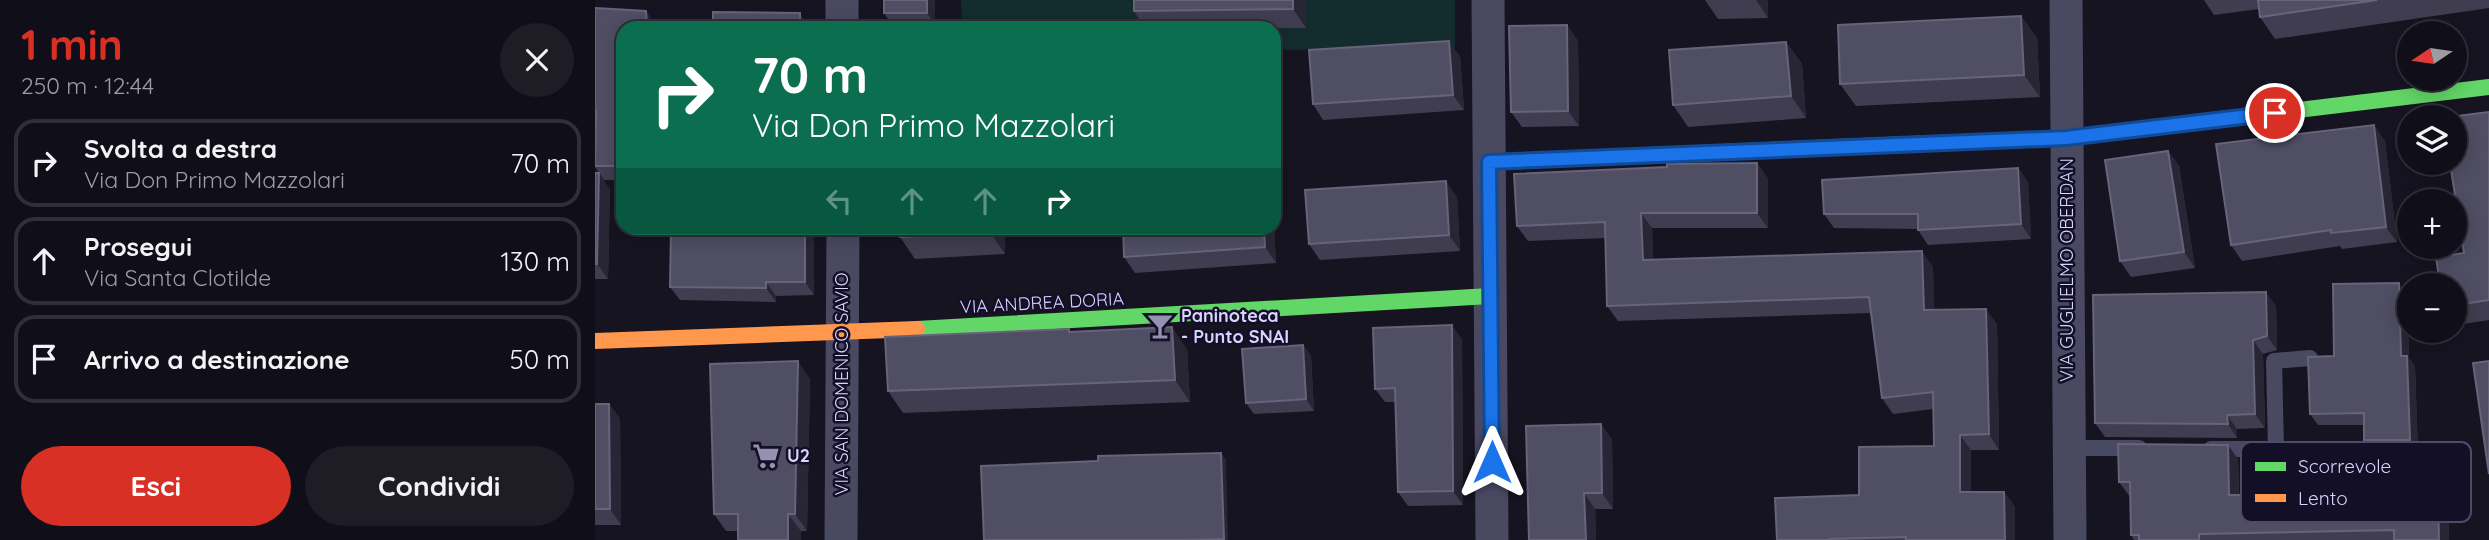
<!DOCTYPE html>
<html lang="it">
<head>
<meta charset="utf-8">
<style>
  :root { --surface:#100f19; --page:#1e1d26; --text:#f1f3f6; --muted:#9c9ca2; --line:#302f38; --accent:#d93025 }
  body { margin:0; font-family:Quicksand,sans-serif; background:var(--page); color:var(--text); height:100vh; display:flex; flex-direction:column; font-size:26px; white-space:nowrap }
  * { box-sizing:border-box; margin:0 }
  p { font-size:23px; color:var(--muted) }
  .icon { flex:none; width:38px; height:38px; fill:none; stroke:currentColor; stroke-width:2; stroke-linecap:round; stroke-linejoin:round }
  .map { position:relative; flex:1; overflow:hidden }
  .panel { display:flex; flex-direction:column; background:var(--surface); width:595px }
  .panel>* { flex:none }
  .hud { position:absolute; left:21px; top:21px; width:665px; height:214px; border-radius:21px; box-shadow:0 4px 18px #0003,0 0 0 2px var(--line); background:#0b6e4f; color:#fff; overflow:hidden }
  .needle { width:46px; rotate:257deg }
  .fabs { position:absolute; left:1802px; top:21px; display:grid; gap:14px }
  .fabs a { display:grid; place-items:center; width:70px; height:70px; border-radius:50%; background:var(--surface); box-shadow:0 4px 18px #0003,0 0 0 2px var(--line); font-size:35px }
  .pin { position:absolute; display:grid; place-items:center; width:60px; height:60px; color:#fff; margin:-30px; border:4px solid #fff; border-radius:50%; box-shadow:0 2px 7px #0007 }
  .me { position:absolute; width:77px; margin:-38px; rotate:0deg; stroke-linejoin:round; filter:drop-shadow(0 0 5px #0008) }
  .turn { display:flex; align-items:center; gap:24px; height:147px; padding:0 21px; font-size:32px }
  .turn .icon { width:91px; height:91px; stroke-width:2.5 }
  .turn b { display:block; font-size:49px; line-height:60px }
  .lanes { display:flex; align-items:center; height:66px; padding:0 21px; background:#0003; justify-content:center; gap:35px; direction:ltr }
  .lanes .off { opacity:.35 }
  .round { display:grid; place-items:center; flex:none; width:74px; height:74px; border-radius:37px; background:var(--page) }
  .head { display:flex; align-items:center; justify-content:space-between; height:119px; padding:0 21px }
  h1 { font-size:42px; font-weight:700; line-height:52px; color:var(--accent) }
  .cta { display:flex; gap:14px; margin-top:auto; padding:14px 21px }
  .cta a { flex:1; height:80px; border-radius:42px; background:var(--accent); color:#fff; font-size:28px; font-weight:700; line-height:80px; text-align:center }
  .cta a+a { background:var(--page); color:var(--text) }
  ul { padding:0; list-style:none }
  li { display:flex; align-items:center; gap:21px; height:88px; margin:0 14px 10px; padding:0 7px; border:4px solid var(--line); border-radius:21px }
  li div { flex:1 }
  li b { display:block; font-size:26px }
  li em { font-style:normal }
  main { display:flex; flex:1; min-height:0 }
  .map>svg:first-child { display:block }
  .green { fill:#132c2d }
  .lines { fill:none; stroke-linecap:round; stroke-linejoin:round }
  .lane { stroke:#4a4962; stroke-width:16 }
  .street { stroke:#4a4962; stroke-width:33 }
  .fast { stroke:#63d668; stroke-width:16 }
  .slow { stroke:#ff974d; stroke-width:16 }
  .wall { fill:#403d50 }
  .shaded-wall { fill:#282635 }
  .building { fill:#504e63; stroke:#66637b; stroke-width:2 }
  .route-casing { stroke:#114b97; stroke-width:18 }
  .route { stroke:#1a73e8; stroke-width:12 }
  .labels { text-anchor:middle; stroke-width:5; stroke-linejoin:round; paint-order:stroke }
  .street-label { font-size:18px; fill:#d9d4ff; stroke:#130f26 }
  .poi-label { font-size:18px; font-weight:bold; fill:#d9d4ff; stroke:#130f26; text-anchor:start }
  .key { fill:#130f26; stroke:#4e4a67; stroke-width:2 }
  .key-label { font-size:19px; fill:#d9d4ff }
</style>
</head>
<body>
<main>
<section class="panel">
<div class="head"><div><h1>1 min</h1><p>250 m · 12:44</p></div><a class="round"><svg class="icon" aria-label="close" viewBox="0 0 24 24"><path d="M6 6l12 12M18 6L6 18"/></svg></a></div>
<ul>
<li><svg class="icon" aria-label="right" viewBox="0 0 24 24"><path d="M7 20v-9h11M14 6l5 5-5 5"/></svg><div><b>Svolta a destra</b><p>Via Don Primo Mazzolari</p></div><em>70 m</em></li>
<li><svg class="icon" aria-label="ahead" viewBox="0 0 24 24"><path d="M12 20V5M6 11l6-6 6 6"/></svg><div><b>Prosegui</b><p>Via Santa Clotilde</p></div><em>130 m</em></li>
<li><svg class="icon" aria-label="arrive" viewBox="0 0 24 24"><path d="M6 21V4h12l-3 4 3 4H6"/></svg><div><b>Arrivo a destinazione</b></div><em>50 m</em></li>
</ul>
<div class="cta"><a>Esci</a><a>Condividi</a></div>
</section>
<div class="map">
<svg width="1894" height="540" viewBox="0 0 1894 540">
  <rect width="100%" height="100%" fill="#161421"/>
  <path class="green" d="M366,0H860V48L679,50V28H367Z"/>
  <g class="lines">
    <path class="lane" d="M1473,448H1544
      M1616,449H1681L1679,361L1715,358"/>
    <path class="street" d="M247,0V28
      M893,0L897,540
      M1471,0L1475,540
      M246,540L248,228"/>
    <path class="fast" d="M1291,145L1471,138L1894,87
      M322,329L895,296"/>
    <path class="slow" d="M894,162L1291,145
      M0,341L322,329"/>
  </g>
  <path class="wall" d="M340,0V24L297,25L289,13Z
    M711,0V28H550L539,11Z
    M1110,0H1173V18L1123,19Z
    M1609,0H1894V8L1680,39L1665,17L1664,9L1619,15Z
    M0,8L51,11L60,25V28H28V180H9L0,167Z
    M1426,16L1442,38L1445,97L1261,106L1245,84Z
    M972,25L983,41L984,126L927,127L916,112Z
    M1191,42L1207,64L1211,118L1093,127L1078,105Z
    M865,56L869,110L728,120L718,104Z
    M679,66L681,69L684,123H679Z
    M1894,112V320L1861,325L1860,323V285L1869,253Z
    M1790,141L1802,242L1747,249L1745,246L1647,261L1636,245Z
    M1573,151L1584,166L1600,268L1536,277L1525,261Z
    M1162,163L1173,179V228H1057L1058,260L1338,267L1339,310L1402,324L1404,450H1376V492H1409L1420,507V540H1182L1264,495L1339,446L1338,409L1298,414L1287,398L1276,313L1023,321L1012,306L1010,238L933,241L922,226Z
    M1423,168L1433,182L1436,239L1333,245L1323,230V229L1239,228L1229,214Z
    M0,173L15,189L13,279H0Z
    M862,197L865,251L725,260L714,244Z
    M219,228V295L181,296V302L85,300L75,287Z
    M304,228H409L410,254L320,259L305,237Z
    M679,228L681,263L540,273L529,257Z
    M1812,295L1814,358L1820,367L1823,451L1777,452L1769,440V425H1723L1715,414L1739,356Z
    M1681,306L1682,350L1668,354L1670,428L1642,429V438L1510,437L1500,423Z
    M474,329L476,332L592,349L595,402L308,413L293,391Z
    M867,339L868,505L813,506L803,492L801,402H790L780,389Z
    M708,345L716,356L719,411L659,414L651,403Z
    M215,379L212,531H131L119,514Z
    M0,404H14L25,419L26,525H0Z
    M1006,424L1017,440L1018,509H1000L1001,540H934Z
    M1633,445L1643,459L1644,495L1843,494L1853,509L1854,540H1539L1536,535L1535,497L1524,482Z"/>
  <path class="shaded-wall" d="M332,0H340V24L332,13Z
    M698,0H711V28L698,9Z
    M1161,0H1173V18Z
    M51,11L60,25V28H52Z
    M205,13L214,27V28H205Z
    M1426,16L1442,38L1445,97L1429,75Z
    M972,25L983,41L984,126L973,111Z
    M854,41L865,56L869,110L858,95Z
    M1191,42L1207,64L1211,118L1196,96Z
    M679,66L681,69L684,123L679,115Z
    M1779,125L1790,141L1802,242L1791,227Z
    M1573,151L1584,166L1600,268L1589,252Z
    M1162,163L1173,179V228L1162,213Z
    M1423,168L1433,182L1436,239L1426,224Z
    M4,173L15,189L13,279L2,264Z
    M851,181L862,197L865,251L854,235Z
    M1046,213L1057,228L1059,276L1048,260Z
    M210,228H219V295L210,282Z
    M395,228H409L410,254L395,232Z
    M669,228H679L681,263L670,247Z
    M1327,251L1338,267L1340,326L1329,310Z
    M171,282L181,296V302L171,288Z
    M1804,283L1812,295L1814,358L1820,367L1823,451L1815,440L1806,356Z
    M1671,292L1681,306L1682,350L1672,336Z
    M1391,309L1402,324L1404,450L1394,434Z
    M857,325L867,339L868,505L858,491Z
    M577,327L592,349L595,402L580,380Z
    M1658,340L1668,354L1670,428L1660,414Z
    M708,345L716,356L719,411L711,399Z
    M203,361L215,379L212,531L200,514Z
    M14,404L25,419L26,525L15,509Z
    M1632,415L1642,429V438L1633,424Z
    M1006,424L1017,440L1018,509L1007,493Z
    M1365,435L1376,450V508L1365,492Z
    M1633,445L1643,459L1644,510L1634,495Z
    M626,453L631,459L633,540H630L629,539Z
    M1409,492L1420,507V540H1410Z
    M989,493L1000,509L1001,540H991Z
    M1843,494L1853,509L1854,540H1844Z
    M193,514L206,531V540H193Z"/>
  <path class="building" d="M289,0H332V13H289Z
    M539,0H698V9L539,11Z
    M1663,0H1782L1665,17Z
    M0,8L51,11L52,28H28V166H0L1,111H0Z
    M118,12L205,13V28H118Z
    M1426,16L1429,75L1245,84L1243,25Z
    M972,25L973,111L916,112L914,26Z
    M854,41L858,95L718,104L714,50Z
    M1191,42L1196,96L1078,105L1074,50Z
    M1894,112V300L1860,305V285H1845L1841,257L1869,253L1855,163H1860V117H1854Z
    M1779,125L1791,227L1736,233V230L1636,245L1621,144Z
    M1573,151L1589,252L1525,261L1510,160Z
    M1162,163V213H1046L1048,260L1327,251L1329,310L1391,309L1394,434L1365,435V492H1409L1410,540H1311V537L1235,539V540H1182L1180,498L1264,495V447L1339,446L1338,392L1287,398L1274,297L1012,306L1010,222L922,226L919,174L1072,167V164Z
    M1423,168L1426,224L1323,230V214H1229L1227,180Z
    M0,173H4L2,264H0Z
    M851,181L854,235L714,244L710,190Z
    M76,228H210V282H171V288L75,287Z
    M304,228H395V232L305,237Z
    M528,228H669L670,247L529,257Z
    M1804,283L1806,356H1812L1815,440H1769V413L1715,414L1713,357L1739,356L1738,284Z
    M1671,292L1672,336L1658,340L1660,414L1632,415L1633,424L1500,423L1498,295Z
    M857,325L858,491L803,492L800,388L780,389L778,328Z
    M577,327L580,380L293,391L290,337L474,329V332Z
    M708,345L711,399L651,403L647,349Z
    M203,361L200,514H193V540H143V514H119L115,364Z
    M1894,361V474L1878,363Z
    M0,404H14L15,509H0Z
    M1006,424L1007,493H989L991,540H934L931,426Z
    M1523,444L1633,445L1634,495L1843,494L1844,540H1799V530L1604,534V540H1544V535H1536L1535,482H1524Z
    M626,453L629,539L589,540H389L386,466L503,461V456Z"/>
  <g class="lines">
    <g class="route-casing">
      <path id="route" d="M897,462L894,162L1471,138L1680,113"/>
    </g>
    <use href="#route" class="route"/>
  </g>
  <defs>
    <g id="bar-bare" transform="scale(2.1)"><path d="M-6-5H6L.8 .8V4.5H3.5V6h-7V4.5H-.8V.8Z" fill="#9591b1" stroke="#130f26" stroke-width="2.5" paint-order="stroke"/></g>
    <g id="supermarket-bare" transform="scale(2.1)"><path d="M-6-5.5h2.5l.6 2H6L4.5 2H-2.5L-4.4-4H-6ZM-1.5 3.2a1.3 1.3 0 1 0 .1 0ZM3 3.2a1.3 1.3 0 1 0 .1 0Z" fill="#9591b1" stroke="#130f26" stroke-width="2.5" paint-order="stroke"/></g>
  </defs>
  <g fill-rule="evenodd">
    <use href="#bar-bare" x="565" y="326"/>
    <use href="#supermarket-bare" x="171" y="456"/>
  </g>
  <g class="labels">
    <g class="street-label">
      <text transform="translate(1472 270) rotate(-90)" y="6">VIA GUGLIELMO OBERDAN</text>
      <text transform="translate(447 303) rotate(-3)" y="6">VIA ANDREA DORIA</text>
      <text transform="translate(247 384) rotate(-90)" y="6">VIA SAN DOMENICO SAVIO</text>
    </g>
    <g class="poi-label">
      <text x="586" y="322">Paninoteca<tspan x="586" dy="21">- Punto SNAI</tspan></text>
      <text x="192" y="462">U2</text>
    </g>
  </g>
  <rect x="1646" y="442" width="230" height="80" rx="10" class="key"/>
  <rect x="1660" y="462" width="31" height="9" fill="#63d668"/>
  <rect x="1660" y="494" width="31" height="8" fill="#ff974d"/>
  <g class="key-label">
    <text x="1703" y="473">Scorrevole</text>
    <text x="1703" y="505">Lento</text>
  </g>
</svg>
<div class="fabs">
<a><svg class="needle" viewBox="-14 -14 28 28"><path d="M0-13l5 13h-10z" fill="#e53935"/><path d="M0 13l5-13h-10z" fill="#9c9ca2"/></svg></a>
<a><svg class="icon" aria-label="layers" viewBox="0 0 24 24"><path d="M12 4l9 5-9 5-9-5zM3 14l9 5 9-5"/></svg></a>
<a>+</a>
<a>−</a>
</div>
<div class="pin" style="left:1680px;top:113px;background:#d93025"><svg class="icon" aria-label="arrive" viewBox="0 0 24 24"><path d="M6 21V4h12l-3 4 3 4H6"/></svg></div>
<svg class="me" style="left:897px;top:462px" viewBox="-20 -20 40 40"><path d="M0-17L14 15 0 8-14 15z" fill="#1a73e8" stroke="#fff" stroke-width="4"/></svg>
<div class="hud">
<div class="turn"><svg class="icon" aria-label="right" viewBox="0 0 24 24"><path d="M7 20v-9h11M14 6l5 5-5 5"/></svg><div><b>70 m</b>Via Don Primo Mazzolari</div></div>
<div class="lanes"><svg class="icon off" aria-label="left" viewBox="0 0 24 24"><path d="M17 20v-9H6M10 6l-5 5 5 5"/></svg><svg class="icon off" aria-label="ahead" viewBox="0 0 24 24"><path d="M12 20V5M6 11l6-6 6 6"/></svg><svg class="icon off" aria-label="ahead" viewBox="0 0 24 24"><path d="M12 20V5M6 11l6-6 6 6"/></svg><svg class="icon" aria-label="right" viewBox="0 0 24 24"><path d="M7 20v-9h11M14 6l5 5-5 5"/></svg></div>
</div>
</div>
</main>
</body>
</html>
